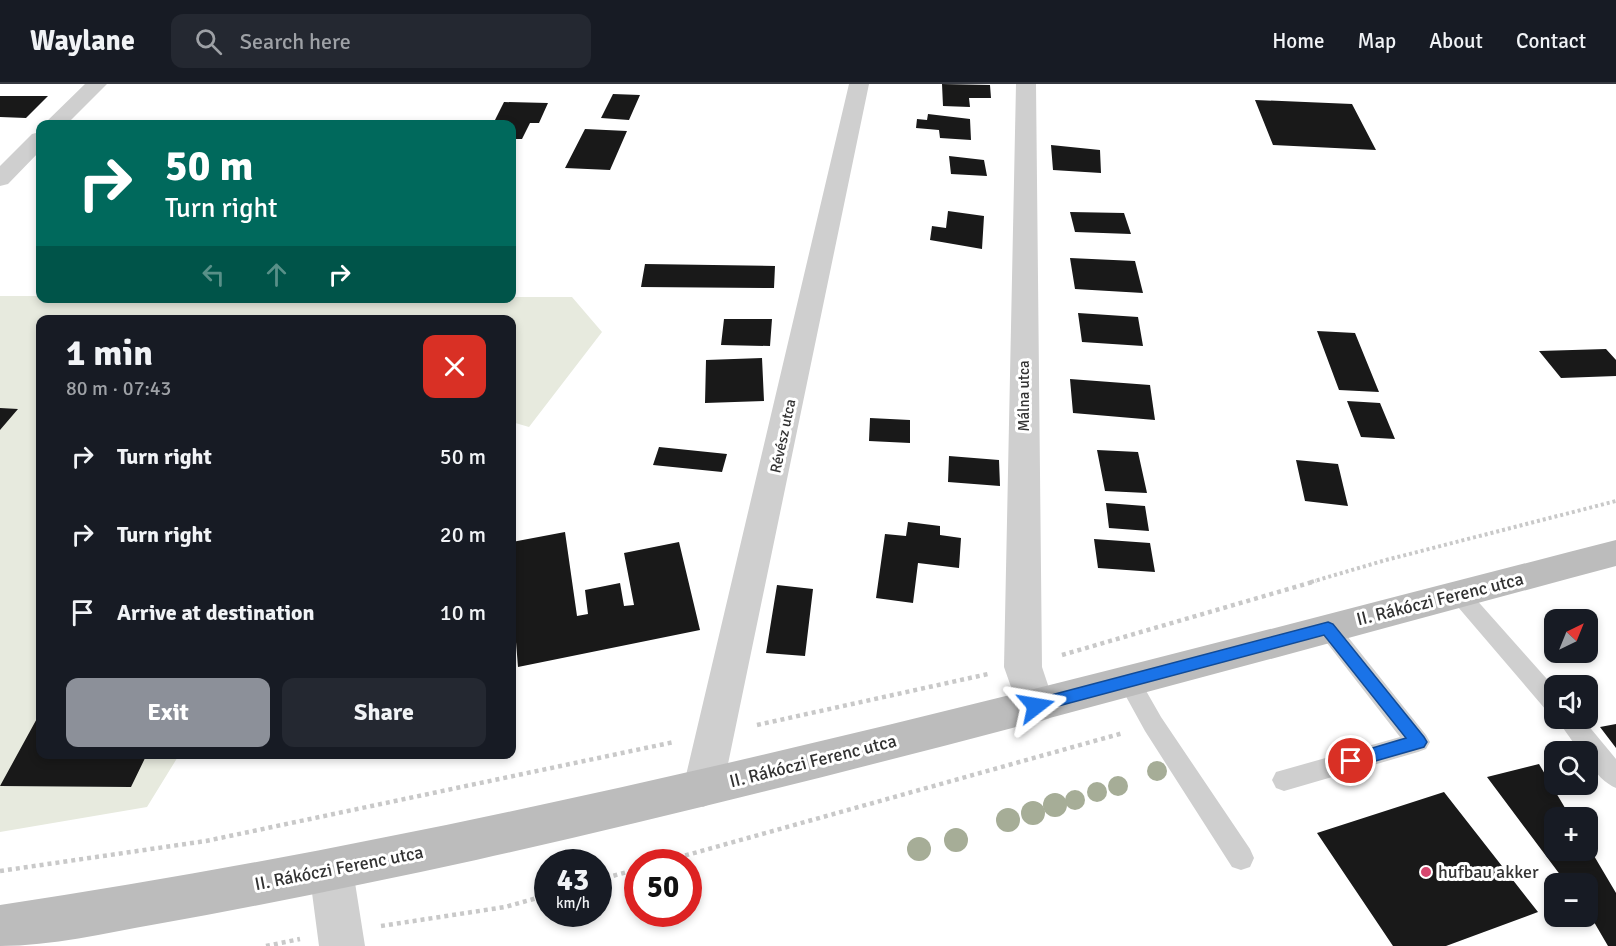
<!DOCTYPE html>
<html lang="en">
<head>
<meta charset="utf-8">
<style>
  :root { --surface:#171b24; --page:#242831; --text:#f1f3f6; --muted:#9ea1a6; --line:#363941; --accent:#8c9099 }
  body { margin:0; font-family:Signika,sans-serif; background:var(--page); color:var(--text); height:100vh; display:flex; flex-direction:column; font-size:22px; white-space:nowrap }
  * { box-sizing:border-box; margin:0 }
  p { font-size:20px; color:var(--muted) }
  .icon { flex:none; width:33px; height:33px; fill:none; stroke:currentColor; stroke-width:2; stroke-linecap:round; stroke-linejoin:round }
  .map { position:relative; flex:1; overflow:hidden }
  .side { position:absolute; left:36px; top:231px; width:480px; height:444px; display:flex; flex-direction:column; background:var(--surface); border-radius:12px; box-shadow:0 3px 9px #0003 }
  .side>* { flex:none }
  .guide { position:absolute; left:36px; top:36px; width:480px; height:183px; border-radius:12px; box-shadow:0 3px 9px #0003; background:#00695c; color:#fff; overflow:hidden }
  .needle { width:39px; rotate:43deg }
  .controls { position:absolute; left:1544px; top:525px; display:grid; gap:12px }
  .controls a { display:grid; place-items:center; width:54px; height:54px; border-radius:12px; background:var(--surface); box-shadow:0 3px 9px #0003; font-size:30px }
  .speed { position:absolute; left:534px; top:765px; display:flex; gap:12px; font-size:30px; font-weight:700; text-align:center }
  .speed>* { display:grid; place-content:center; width:78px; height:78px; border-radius:50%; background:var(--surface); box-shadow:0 3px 9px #0003; line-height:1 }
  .speed small { font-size:15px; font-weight:400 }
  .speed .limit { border:9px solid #d22; background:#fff; color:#111 }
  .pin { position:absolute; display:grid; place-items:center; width:51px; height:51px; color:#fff; margin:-26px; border:3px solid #fff; border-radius:50%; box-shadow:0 2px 6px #0007 }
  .me { position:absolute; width:66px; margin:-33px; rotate:76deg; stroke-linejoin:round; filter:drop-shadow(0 0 4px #0008) }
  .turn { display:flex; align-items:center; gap:21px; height:126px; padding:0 30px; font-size:27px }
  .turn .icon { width:78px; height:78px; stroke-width:2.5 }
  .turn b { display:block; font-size:42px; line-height:51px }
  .lanes { display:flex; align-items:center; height:57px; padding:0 30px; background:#0003; justify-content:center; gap:30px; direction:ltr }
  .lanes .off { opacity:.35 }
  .round { display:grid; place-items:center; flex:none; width:63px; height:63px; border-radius:12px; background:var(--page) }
  .headline { display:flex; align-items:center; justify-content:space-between; height:102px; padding:0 30px }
  h1 { font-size:36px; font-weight:700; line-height:45px }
  .action { display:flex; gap:12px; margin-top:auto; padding:12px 30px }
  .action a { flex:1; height:69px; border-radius:12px; background:var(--accent); color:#fff; font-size:24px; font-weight:700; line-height:69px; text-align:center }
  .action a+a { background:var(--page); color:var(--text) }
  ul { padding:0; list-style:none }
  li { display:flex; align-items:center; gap:18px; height:78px; padding:0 30px }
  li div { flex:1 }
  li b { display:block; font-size:22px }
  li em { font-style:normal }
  header { display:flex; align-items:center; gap:36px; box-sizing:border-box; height:84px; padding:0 30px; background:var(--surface); border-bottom:2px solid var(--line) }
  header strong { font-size:28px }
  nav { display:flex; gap:33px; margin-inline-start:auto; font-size:21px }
  .search { width:420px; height:54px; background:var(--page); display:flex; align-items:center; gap:15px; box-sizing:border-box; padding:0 21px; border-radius:12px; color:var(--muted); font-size:22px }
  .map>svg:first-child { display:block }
  .green { fill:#e7eade }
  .building { fill:#191919 }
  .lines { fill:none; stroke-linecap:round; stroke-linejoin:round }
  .path-far1 { stroke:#c9c9c9; stroke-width:4; stroke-dasharray:3 3; stroke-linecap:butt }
  .path { stroke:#c9c9c9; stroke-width:4.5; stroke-dasharray:4 4; stroke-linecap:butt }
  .service { fill:#cfcfcf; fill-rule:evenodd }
  .minor { fill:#cfcfcf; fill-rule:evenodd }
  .secondary { fill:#bcbcbc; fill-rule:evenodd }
  .tree { fill:#a6ad97 }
  .route { fill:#1a73e8; stroke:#114b97; stroke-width:1.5 }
  .poi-dot { fill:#d6466e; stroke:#fff; stroke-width:2 }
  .labels { text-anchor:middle; stroke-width:6; stroke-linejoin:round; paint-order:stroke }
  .street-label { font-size:15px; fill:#323232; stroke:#fff }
  .near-street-label { font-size:18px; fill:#323232; stroke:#fff }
  .near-poi-label { font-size:18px; fill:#323232; stroke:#fff; text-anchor:start }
</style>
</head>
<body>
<header>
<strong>Waylane</strong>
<div class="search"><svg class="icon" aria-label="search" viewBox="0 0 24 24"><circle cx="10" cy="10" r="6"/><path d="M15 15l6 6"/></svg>Search here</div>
<nav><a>Home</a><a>Map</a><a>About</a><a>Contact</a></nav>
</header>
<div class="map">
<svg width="1616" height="862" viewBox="0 0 1616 862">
  <rect width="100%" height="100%" fill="#fff"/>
  <path class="green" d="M0,212H40V214L572,213L602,248L529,343L512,338V236H40V670L179,671L147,723L0,748Z"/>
  <path class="building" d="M942,0L990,1L991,14H969L970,23L943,22Z
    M613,10L640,11L629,36L601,34Z
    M0,12H48L26,34L0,33Z
    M1255,16L1352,20L1376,66L1273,61Z
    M504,18L548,19L539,39H530L522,55H512V40H493Z
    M928,30L970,35L971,56L940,54L939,46L916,44L917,35L927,36Z
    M585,45L627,47L610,86L565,84Z
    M1051,61L1100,66L1101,89L1053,86Z
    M949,72L984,76L987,92L951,90Z
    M948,127L984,132L982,165L930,156L932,142L946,144Z
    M1070,128L1124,129L1131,150L1075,148Z
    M1070,174L1135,177L1143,209L1075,205Z
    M645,180L775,182L774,204L641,203Z
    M1078,229L1138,233L1143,262L1082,258Z
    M724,235H772L770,262L721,261Z
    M1317,247L1355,249L1379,308L1339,306Z
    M1606,265L1616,276V292L1561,294L1539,267Z
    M762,274L764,317L705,319L706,276Z
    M1070,295L1150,301L1155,336L1073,329Z
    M1347,317L1380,319L1395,355L1361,353Z
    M0,324L18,325L0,346Z
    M870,334L910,336V359L869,357Z
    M659,363L727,370L722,388L653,381Z
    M1097,366L1138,368L1147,409L1105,407Z
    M949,372L999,376L1000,402L948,398Z
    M1296,376L1338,380L1348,422L1305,417Z
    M1106,419L1145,422L1149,447L1109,444Z
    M908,438L940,442V451L961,454L959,484L918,479L913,519L876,514L885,450L906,452Z
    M565,448L577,532L588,530L585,506L620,499L624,522L634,521L624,469L679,458L700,546L518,583L512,508V458Z
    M1094,455L1150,459L1155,488L1098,484Z
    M777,501L813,505L805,572L766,569Z
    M40,629V670H147L131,703L0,702Z
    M1616,640V664L1600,643Z
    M1539,680L1571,734H1554V766H1587V760L1616,809V862H1608L1587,826V800H1567L1487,693Z
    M1444,708L1538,828L1446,862H1393L1317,749Z"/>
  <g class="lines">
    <path class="path-far1" d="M1311,498L1386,476L1616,417"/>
    <path class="path" d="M1062,571L1316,497
      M757,641L988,590
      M662,778L1123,649
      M0,787L206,757L674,658
      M598,796L638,785
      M381,842L505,823L548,811
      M266,862L300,855"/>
    <path class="service" d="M1459,502L1466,504L1554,603V629L1546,626L1452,516L1449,510L1452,504Z
      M1328,535L1336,538L1426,651L1430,658L1426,665L1418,668L1284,707L1276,704L1272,696L1276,688L1400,653L1320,550L1317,544L1320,538Z
      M1129,589L1137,591L1161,633L1250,765L1254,774L1250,783L1241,786L1232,783L1145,647L1118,598L1121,591Z
      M1556,634H1582L1616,675V704C1603,699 1587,681 1587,668H1580Z"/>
    <path class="minor" d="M85,0H107L67,40H44Z
      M849,0H869L723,704L717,717L703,723L689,717L683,704Z
      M1016,0H1036L1042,583L1055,622L1050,634L1036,639L1022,634L1004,583Z
      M40,48V67L8,100L0,102V82L32,50Z
      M331,765L346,771L353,786L365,862H319L309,786L316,771Z"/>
    <path class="secondary" d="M1616,456V482C1237,583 859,690 476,776C370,799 264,821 157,840C105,849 52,862 0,862V821C547,739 1081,593 1616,456Z"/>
  </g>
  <g class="tree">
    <circle cx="1157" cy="687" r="10"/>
    <circle cx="1118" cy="702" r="10"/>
    <circle cx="1097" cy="708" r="10"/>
    <circle cx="1075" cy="716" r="10"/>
    <circle cx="1055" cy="721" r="12"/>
    <circle cx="1033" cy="729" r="12"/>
    <circle cx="1008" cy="736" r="12"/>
    <circle cx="956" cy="756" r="12"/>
    <circle cx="919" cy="765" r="12"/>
  </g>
  <path class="route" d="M1328,538L1333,540L1424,653L1427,658L1424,663L1351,684L1345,682L1343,677L1345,672L1406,654L1324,551L1036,628L1030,626L1028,622L1030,617L1036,615Z"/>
  <circle class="poi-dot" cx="1426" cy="788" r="6"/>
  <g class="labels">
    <g class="street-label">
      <text transform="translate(1024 312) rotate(-90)" y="5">Málna utca</text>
      <text transform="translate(783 352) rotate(-78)" y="5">Révész utca</text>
    </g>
    <g class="near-street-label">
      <text transform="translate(1440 515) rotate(-14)" y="6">II. Rákóczi Ferenc utca</text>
      <text transform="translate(813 677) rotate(-14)" y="6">II. Rákóczi Ferenc utca</text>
      <text transform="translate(339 784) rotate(-11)" y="6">II. Rákóczi Ferenc utca</text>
    </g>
    <g class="near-poi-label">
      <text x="1438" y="794">hufbau akker</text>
    </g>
  </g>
</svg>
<div class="controls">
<a><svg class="needle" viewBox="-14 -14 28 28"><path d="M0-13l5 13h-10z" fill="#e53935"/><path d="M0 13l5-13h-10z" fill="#9ea1a6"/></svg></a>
<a><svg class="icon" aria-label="sound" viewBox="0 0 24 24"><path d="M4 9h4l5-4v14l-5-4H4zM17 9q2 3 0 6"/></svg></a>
<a><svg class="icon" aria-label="search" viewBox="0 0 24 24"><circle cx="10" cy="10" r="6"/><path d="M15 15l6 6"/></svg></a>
<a>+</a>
<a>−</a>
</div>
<div class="speed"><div>43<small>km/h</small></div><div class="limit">50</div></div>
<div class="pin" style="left:1351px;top:677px;background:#d93025"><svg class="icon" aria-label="arrive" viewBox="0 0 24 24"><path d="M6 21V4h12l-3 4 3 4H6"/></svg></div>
<svg class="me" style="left:1036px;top:622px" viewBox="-20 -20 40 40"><path d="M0-17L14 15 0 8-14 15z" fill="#1a73e8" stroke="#fff" stroke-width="4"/></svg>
<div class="guide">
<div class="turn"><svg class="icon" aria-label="right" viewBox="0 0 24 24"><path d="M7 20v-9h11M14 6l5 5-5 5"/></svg><div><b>50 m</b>Turn right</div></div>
<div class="lanes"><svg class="icon off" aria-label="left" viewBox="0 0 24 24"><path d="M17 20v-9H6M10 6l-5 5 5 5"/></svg><svg class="icon off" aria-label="ahead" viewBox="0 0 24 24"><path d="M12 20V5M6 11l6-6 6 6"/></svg><svg class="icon" aria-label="right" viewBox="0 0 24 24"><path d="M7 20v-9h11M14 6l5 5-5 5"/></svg></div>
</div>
<section class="side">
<div class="headline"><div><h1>1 min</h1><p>80 m · 07:43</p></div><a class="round" style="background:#d93025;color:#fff"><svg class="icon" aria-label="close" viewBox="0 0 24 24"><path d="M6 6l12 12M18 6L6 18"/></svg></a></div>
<ul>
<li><svg class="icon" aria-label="right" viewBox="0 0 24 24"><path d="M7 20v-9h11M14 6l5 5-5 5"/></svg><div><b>Turn right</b></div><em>50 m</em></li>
<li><svg class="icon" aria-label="right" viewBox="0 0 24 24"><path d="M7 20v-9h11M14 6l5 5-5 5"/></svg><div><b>Turn right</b></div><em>20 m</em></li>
<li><svg class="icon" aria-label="arrive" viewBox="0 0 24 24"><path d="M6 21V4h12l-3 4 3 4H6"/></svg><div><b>Arrive at destination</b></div><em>10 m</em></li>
</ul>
<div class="action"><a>Exit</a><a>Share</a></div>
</section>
</div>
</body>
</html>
